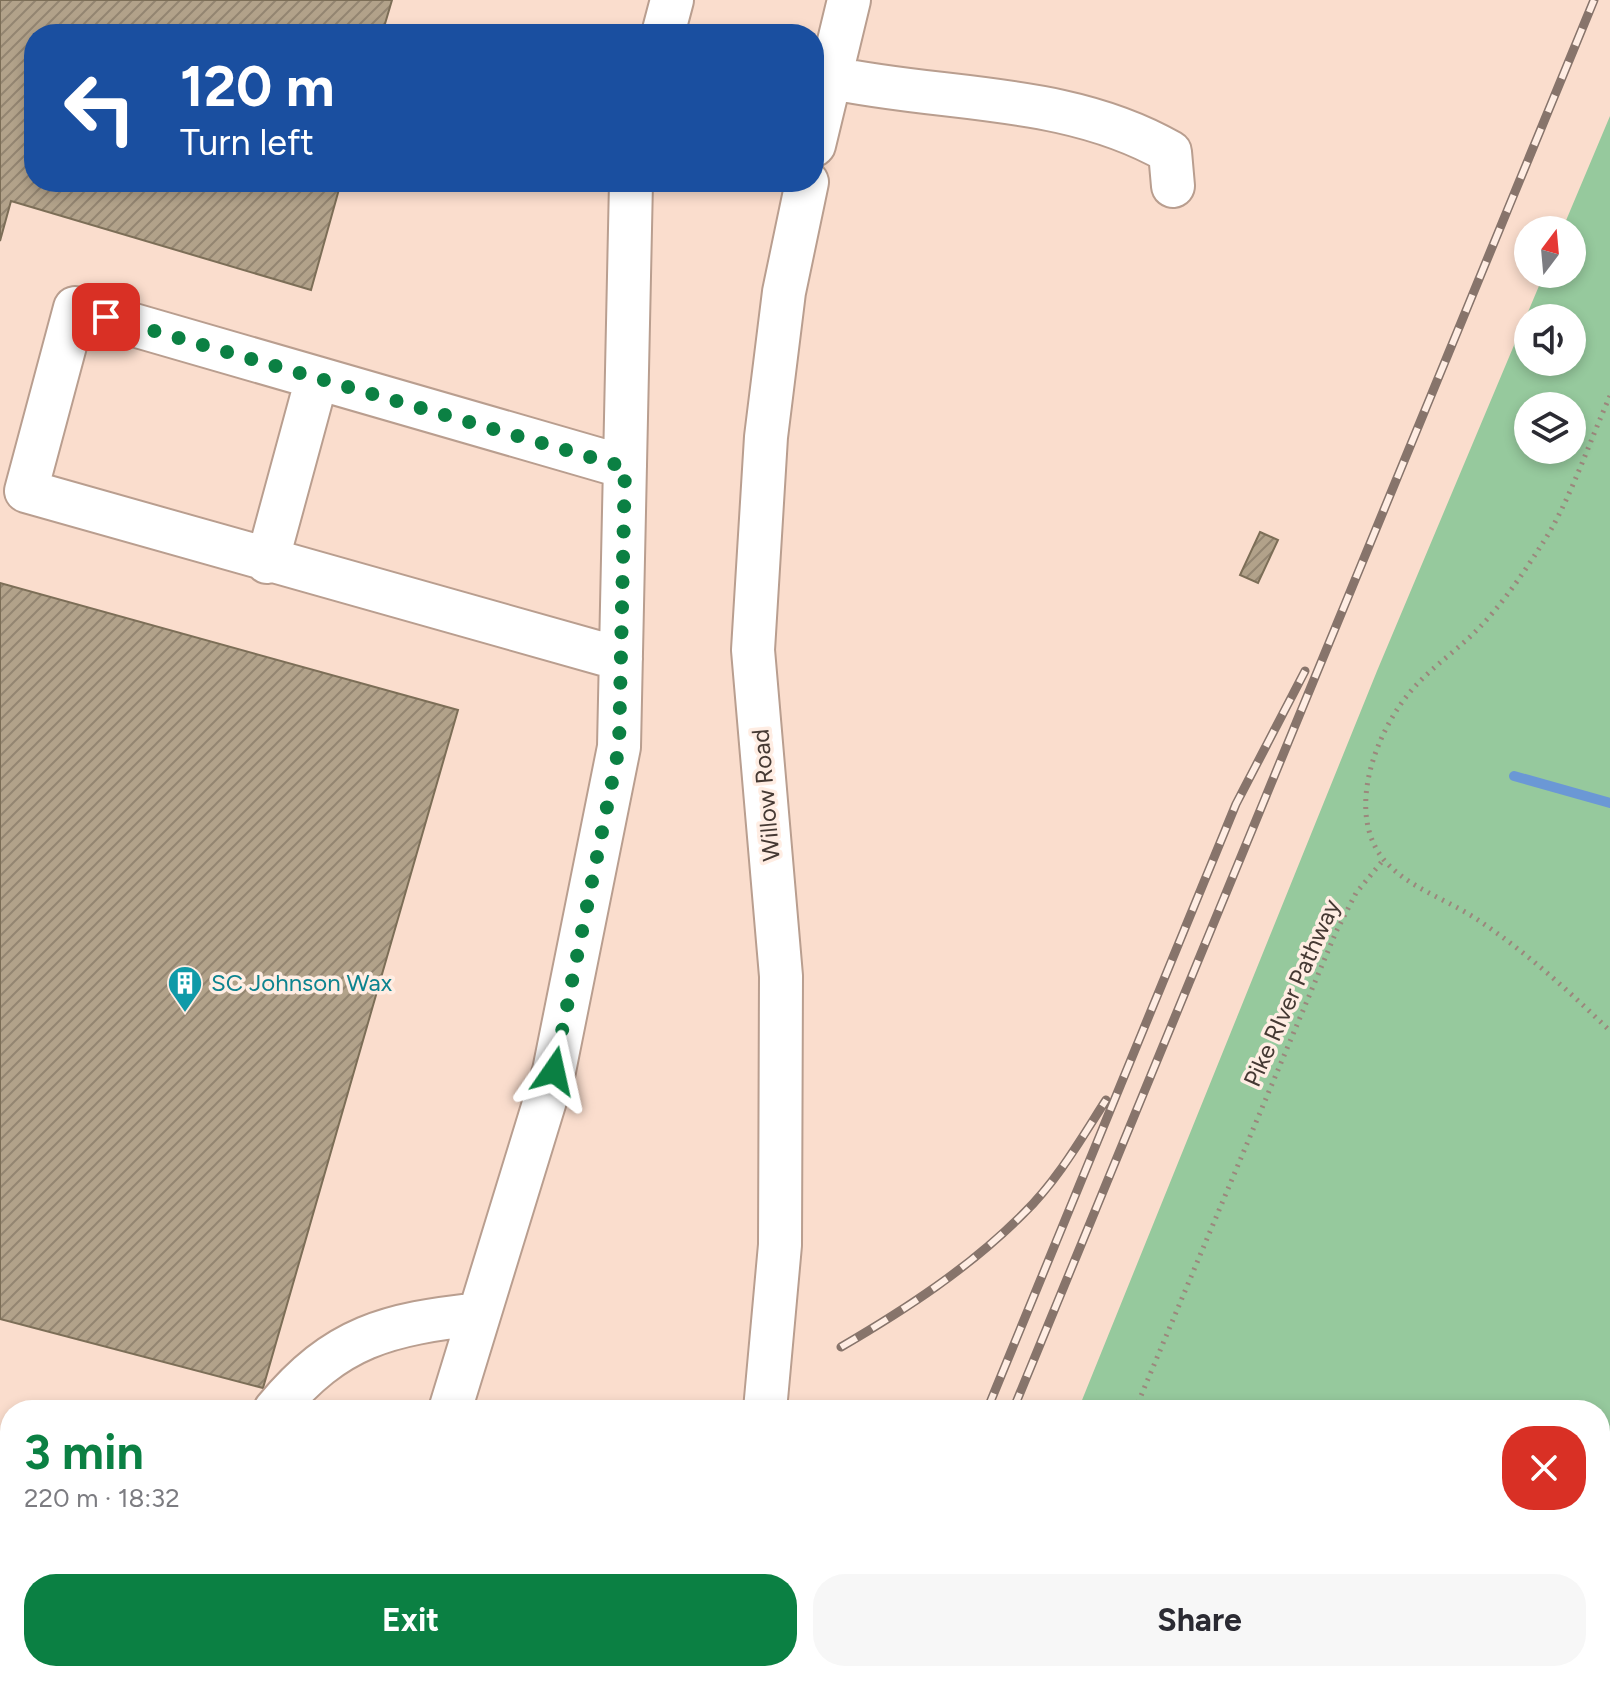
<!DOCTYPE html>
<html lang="en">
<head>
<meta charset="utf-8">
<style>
  :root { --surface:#fff; --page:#f7f7f7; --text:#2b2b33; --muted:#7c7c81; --accent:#0b8043 }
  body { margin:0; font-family:Figtree,sans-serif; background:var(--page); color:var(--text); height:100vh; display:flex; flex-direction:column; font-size:30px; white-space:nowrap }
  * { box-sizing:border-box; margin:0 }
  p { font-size:26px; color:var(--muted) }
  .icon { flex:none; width:44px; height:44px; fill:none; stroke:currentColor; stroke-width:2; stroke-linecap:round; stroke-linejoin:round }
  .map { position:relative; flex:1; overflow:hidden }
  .side { position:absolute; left:0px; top:1400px; width:1610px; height:282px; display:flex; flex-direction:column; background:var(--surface); border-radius:32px 32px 0 0; box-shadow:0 4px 12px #0003 }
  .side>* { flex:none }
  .hud { position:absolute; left:24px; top:24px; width:800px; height:168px; border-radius:32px; box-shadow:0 4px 12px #0003; background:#1a4fa0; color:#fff; overflow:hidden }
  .needle { width:52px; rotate:16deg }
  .fabs { position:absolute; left:1514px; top:216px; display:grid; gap:16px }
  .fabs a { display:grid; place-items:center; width:72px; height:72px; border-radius:50%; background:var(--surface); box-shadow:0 4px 12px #0003; font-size:40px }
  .pin { position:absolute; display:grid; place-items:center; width:68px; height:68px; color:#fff; margin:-34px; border-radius:16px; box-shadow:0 4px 12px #0006 }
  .me { position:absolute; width:88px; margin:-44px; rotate:11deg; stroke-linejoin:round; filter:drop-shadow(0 0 6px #0008) }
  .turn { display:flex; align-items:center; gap:28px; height:168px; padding:0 24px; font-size:36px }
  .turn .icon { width:104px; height:104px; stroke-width:2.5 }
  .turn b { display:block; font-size:56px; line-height:68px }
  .round { display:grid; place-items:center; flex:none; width:84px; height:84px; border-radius:32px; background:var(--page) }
  .summary { display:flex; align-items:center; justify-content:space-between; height:136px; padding:0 24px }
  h1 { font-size:48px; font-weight:700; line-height:60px; color:var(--accent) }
  .action { display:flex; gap:16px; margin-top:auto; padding:16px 24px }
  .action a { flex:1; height:92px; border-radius:32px; background:var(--accent); color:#fff; font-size:32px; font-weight:700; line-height:92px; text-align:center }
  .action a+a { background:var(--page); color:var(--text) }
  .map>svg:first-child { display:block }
  .park { fill:#96c99d; fill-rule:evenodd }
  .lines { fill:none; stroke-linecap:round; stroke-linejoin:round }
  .stream { stroke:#6b98d5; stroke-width:10 }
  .building { fill:url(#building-hatch); stroke:#7c6e57; stroke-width:2 }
  .minor-casing { stroke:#b99e8f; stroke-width:46 }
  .path { stroke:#9b877c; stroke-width:5; stroke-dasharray:2 6; stroke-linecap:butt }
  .minor { stroke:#fff; stroke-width:42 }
  .rail-casing { stroke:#87746b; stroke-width:9 }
  .rail { stroke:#ffede3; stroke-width:6; stroke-dasharray:18; stroke-linecap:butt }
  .route { stroke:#0b8043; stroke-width:14; stroke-dasharray:0 25.2 }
  .labels { text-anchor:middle; stroke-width:7; stroke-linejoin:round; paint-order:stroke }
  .street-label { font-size:24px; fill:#453933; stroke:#ffede3 }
  .culture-label { font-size:24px; fill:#0d838f; stroke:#ffede3; text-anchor:start }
</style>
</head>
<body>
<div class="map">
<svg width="1610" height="1681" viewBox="0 0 1610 1681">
  <defs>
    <pattern id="building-hatch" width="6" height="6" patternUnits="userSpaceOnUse" patternTransform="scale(2)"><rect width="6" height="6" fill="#b2a28a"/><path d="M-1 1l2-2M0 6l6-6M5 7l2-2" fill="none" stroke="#938571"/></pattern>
  </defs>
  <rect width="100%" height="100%" fill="#faddcd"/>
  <path class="park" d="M1610,116V1681H968L972,1672H1600V1410H1078L1377,671L1544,274H1572V230H1562ZM1528,318H1572V362H1528ZM1528,406H1572V450H1528Z"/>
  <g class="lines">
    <path class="stream" d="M1514,776L1610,803"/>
  </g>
  <path class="building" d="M0,0H392L382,34H34V182H341L311,290L11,201L0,241Z
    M1260,532L1278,540L1258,583L1240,575Z
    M0,583L458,710L263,1388L0,1319Z
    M0,1628L10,1631V1672H145L174,1681H0Z"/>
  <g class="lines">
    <g class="minor-casing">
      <path id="minor" d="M663,34L672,0
        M828,77C943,102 1065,92 1170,152L1173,186
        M814,145L849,0
        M267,562L317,378
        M621,659L26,491L75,308L625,467
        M275,1410C336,1336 388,1324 479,1314
        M450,1410L554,1071L619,747L631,182
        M765,1410L780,1245L781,976L753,650L766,437L784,292L807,182
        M614,1672L648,1681
        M371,1681L374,1672
        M456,1681L459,1672
        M562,1681L564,1672
        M714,1681L717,1672"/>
    </g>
    <path class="path" d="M1610,396C1590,440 1568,506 1542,544C1523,574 1501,606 1476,631C1453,654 1426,671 1406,697C1374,738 1346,814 1384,860C1409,889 1450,900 1481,922C1527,953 1570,992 1610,1031
      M1135,1410L1336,932L1356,893L1384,859
      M1022,1681L1026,1672"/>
    <use href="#minor" class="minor"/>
    <g class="rail-casing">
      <path id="rail" d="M841,1347C906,1309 969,1268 1023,1214C1057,1181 1081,1139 1106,1100
        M987,1410L1236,804L1305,671
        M1013,1410L1594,0
        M875,1681L878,1672
        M901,1681L905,1672"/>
    </g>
    <use href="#rail" class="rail"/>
  </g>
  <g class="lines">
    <path class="route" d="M106,317L625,467L619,747L554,1071"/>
  </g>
  <defs>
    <g id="building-pin" transform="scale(1.8)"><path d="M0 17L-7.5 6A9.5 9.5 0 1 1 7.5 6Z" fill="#0f9aa8" stroke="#ffede3"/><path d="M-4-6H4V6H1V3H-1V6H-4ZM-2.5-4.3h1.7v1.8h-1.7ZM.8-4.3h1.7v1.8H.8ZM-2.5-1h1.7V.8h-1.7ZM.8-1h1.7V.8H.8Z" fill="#fff"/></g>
  </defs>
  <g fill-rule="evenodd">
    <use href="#building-pin" x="185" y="983"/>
  </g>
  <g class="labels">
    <g class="street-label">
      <text transform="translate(766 795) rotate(-95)" y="8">Willow Road</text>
      <text transform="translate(1292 993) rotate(-66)" y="8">Pike RIver Pathway</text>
    </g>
    <g class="culture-label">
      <text x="211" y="991">SC Johnson Wax</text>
    </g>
  </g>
</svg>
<div class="fabs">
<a><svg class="needle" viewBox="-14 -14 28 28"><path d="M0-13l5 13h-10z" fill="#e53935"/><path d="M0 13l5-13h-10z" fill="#7c7c81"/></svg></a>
<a><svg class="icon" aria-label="sound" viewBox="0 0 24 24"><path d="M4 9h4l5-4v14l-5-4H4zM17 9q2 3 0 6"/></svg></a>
<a><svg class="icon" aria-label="layers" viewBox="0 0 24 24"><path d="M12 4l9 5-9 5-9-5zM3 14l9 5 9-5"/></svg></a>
</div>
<div class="pin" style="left:106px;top:317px;background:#d93025"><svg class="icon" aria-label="arrive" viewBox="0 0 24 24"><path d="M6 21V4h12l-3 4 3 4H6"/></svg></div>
<svg class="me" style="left:554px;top:1071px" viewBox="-20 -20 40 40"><path d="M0-17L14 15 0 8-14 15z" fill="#0b8043" stroke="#fff" stroke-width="4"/></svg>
<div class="hud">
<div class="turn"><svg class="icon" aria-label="left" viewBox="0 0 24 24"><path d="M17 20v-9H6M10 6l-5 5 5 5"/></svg><div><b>120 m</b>Turn left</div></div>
</div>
<section class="side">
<div class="summary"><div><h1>3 min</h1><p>220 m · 18:32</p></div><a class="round" style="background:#d93025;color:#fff"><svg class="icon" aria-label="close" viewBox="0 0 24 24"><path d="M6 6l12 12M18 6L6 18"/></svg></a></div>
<div class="action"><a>Exit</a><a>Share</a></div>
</section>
</div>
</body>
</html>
